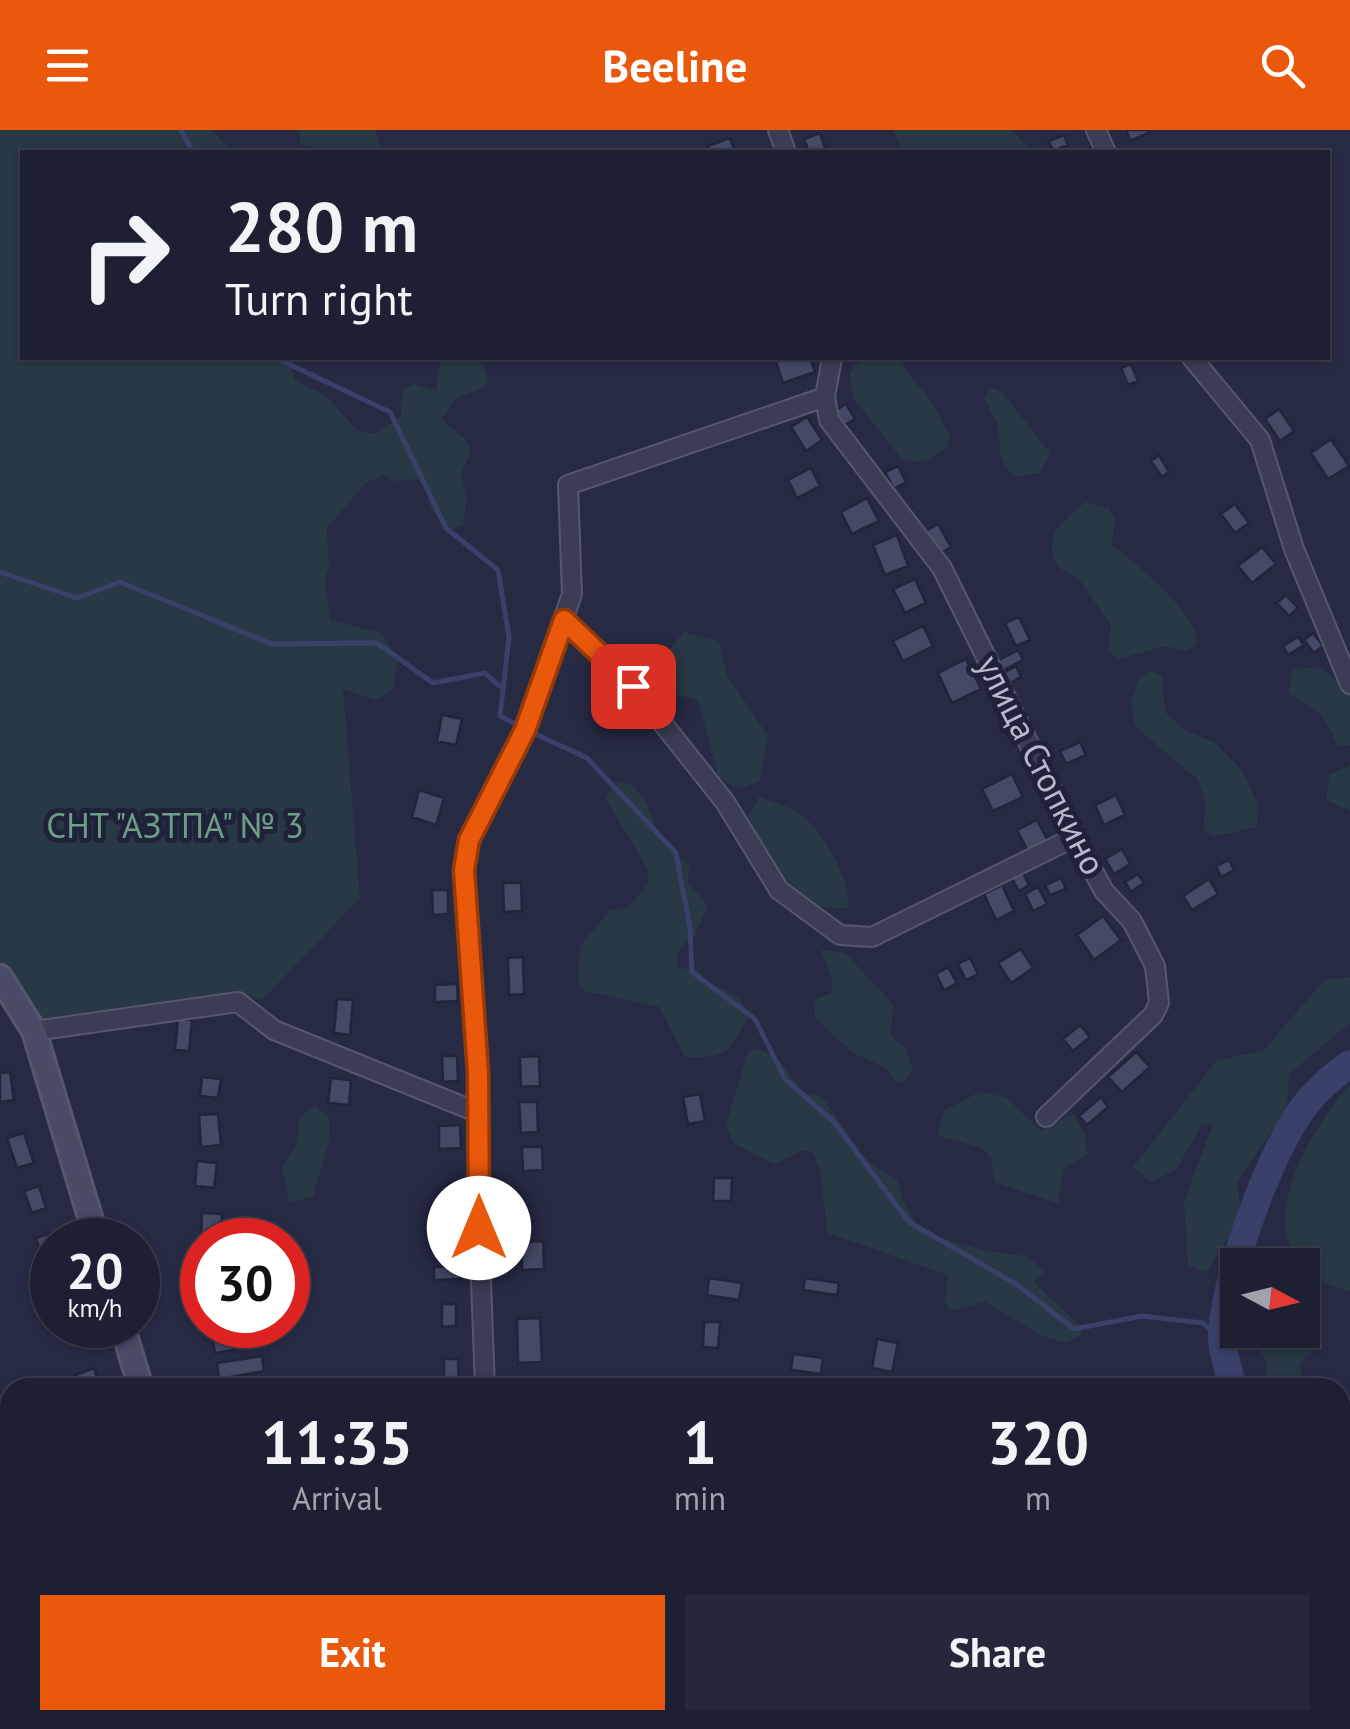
<!DOCTYPE html>
<html lang="en">
<head>
<meta charset="utf-8">
<style>
  :root { --surface:#1c2032; --page:#25283a; --text:#f1f3f6; --muted:#a0a3ac; --line:#3a3e4d; --accent:#ea580c }
  body { margin:0; font-family:"PT Sans",sans-serif; background:var(--page); color:var(--text); height:100vh; display:flex; flex-direction:column; font-size:38px; white-space:nowrap }
  * { box-sizing:border-box; margin:0 }
  p { font-size:32px; color:var(--muted) }
  .icon { flex:none; width:55px; height:55px; fill:none; stroke:currentColor; stroke-width:2; stroke-linecap:round; stroke-linejoin:round }
  .map { position:relative; flex:1; overflow:hidden }
  .panel { position:absolute; left:0px; top:1248px; width:1350px; height:352px; display:flex; flex-direction:column; background:var(--surface); border-radius:30px 30px 0 0; box-shadow:0 2px 8px #0004,0 0 0 2px var(--line) }
  .panel>* { flex:none }
  .hud { position:absolute; left:20px; top:20px; width:1310px; height:210px; border-radius:0px; box-shadow:0 2px 8px #0004,0 0 0 2px var(--line); background:#1c2032; color:var(--text); overflow:hidden }
  .needle { width:65px; rotate:97deg }
  .buttons { position:absolute; left:1220px; top:1118px; display:grid; gap:20px }
  .buttons a { display:grid; place-items:center; width:100px; height:100px; border-radius:0px; background:var(--surface); box-shadow:0 2px 8px #0004,0 0 0 2px var(--line); font-size:50px }
  .speed { position:absolute; left:30px; top:1088px; display:flex; gap:20px; font-size:50px; font-weight:700; text-align:center }
  .speed>* { display:grid; place-content:center; width:130px; height:130px; border-radius:50%; background:var(--surface); box-shadow:0 2px 8px #0004,0 0 0 2px var(--line); line-height:1 }
  .speed small { font-size:25px; font-weight:400 }
  .speed .limit { border:15px solid #d22; background:#fff; color:#111 }
  .pin { position:absolute; display:grid; place-items:center; width:85px; height:85px; color:#fff; margin:-42px; border-radius:20px; box-shadow:0 5px 15px #0006 }
  .me { position:absolute; width:110px; margin:-55px; rotate:0deg; stroke-linejoin:round; filter:drop-shadow(0 0 8px #0008) }
  .turn { display:flex; align-items:center; gap:35px; height:210px; padding:0 40px; font-size:45px }
  .turn .icon { width:130px; height:130px; stroke-width:2.5 }
  .turn b { display:block; font-size:70px; line-height:85px }
  .eta { display:flex; justify-content:space-evenly; align-items:center; height:170px; text-align:center }
  .eta b { font-size:60px; font-weight:700; line-height:70px }
  .button { display:flex; gap:20px; margin-top:auto; padding:20px 40px }
  .button a { flex:1; height:115px; border-radius:0px; background:var(--accent); color:#fff; font-size:40px; font-weight:700; line-height:115px; text-align:center }
  .button a+a { background:var(--page); color:var(--text) }
  header { display:flex; justify-content:space-between; align-items:center; height:130px; padding:0 40px; background:var(--accent); color:#fff; font-size:45px; font-weight:700 }
  .map>svg:first-child { display:block }
  .green { fill:#283844 }
  .lines { fill:none; stroke-linecap:round; stroke-linejoin:round }
  .stream { stroke:#39406a; stroke-width:5 }
  .river { stroke:#39406a; stroke-width:28 }
  .building { fill:#444965; stroke:#21243a; stroke-width:2.5 }
  .street-casing { stroke:#55586d; stroke-width:22 }
  .secondary-casing { stroke:#55586d; stroke-width:28 }
  .street { stroke:#3a3d53; stroke-width:18 }
  .secondary { stroke:#484a66; stroke-width:22 }
  .route-casing { stroke:#983908; stroke-width:25 }
  .route { stroke:#ea580c; stroke-width:18 }
  .labels { text-anchor:middle; stroke-width:10; stroke-linejoin:round; paint-order:stroke }
  .street-label { font-size:35px; fill:#b7b9cc; stroke:#1f2238 }
  .park-label { font-size:35px; fill:#6d9e87; stroke:#1f2238 }
</style>
</head>
<body>
<header><svg class="icon" aria-label="menu" viewBox="0 0 24 24"><path d="M4 6h16M4 12h16M4 18h16"/></svg>Beeline<svg class="icon" aria-label="search" viewBox="0 0 24 24"><circle cx="10" cy="10" r="6"/><path d="M15 15l6 6"/></svg></header>
<div class="map">
<svg width="1350" height="1599" viewBox="0 0 1350 1599">
  <rect width="100%" height="100%" fill="#262a43"/>
  <path class="green" d="M0,0H213L231,22H22V228H289L294,250L325,265L358,301L373,304L401,287L402,260L414,254L436,261L441,228C465,228 491,224 487,256L455,269L442,289L467,311L471,322L461,344L467,368L463,395L452,400L431,380L426,359L418,349L393,351L383,345L366,353L327,398L329,437L325,449L330,490L381,503L398,528L393,560L376,570L343,559L360,768L262,870L241,865L40,895L0,834Z
    M299,0H375L379,14L386,22H325L300,14Z
    M893,0H1013L1031,22H903Z
    M869,228H900C907,245 918,254 929,268C938,279 940,293 950,304L947,317C931,329 920,338 901,328L854,269L849,245L855,235Z
    M992,258L1003,263L1050,323L1040,343L1018,347C993,333 1003,319 998,297C995,287 988,277 984,267Z
    M1085,372L1109,378L1115,390L1112,415C1135,433 1200,484 1197,515L1187,521L1165,516L1119,529L1108,521L1111,496L1077,446C1052,442 1044,415 1060,395C1067,387 1077,379 1085,372Z
    M684,502L719,511L727,545L768,606L760,651L738,659L719,647L698,570L651,559L646,547Z
    M1318,537L1350,559V615L1339,616L1320,583L1288,563L1293,539Z
    M1151,541L1162,546L1165,582L1185,600L1215,613L1242,640L1258,674L1257,697L1212,707L1203,699L1206,674L1198,650L1135,596L1131,572L1139,547Z
    M1350,635V681L1326,670L1329,645Z
    M614,652L632,655L645,669L661,712L689,735L688,752L708,776L694,807L680,817L676,837L699,841L709,856C727,858 743,867 749,886C729,921 728,929 685,927L659,877L585,861L578,854L580,816L610,780L629,777L648,754V739L606,669Z
    M759,667C771,672 786,675 797,682C823,698 849,748 849,777C796,789 766,725 748,686Z
    M821,820L845,823L893,874L891,906L906,918L913,939L904,953L895,951L884,937L853,923L815,888L814,870L831,863L833,854Z
    M1350,847V893L1289,944L1287,979L1237,1052L1242,1088L1206,1142L1188,1136L1184,1071L1213,994L1202,995L1176,1040L1151,1052L1133,1037L1217,930L1263,921L1324,850Z
    M759,919L779,930L803,962L822,967L866,1030L897,1050L905,1075L923,1103L986,1121L1026,1126L1046,1142L1034,1152L1081,1197V1205L1066,1213L1042,1206L985,1172L950,1181L945,1172L948,1145L828,1103L820,1040L813,1023L804,1020L774,1034L733,1013L726,995L748,921Z
    M1350,954V1161L1303,1147L1302,1135H1298C1294,1125 1289,1115 1287,1105C1276,1056 1320,989 1350,954Z
    M979,962L1006,967L1041,1001L1073,984L1085,1003L1087,1025L1064,1038L1058,1073L995,1052L991,1027L982,1018L937,1005L944,981Z
    M315,975L329,987V1010L313,1067L289,1072L282,1037L296,1016L300,987Z
    M1303,1189L1314,1196L1315,1218L1299,1234L1305,1257H1266L1267,1234L1252,1200H1302Z"/>
  <g class="lines">
    <path class="stream" d="M181,0L193,22
      M276,228L390,282L446,398L498,440L509,507L500,586L521,597
      M0,442L77,468L120,452L272,514L377,513L433,553L485,543L503,559
      M531,602L587,628L676,723L690,798L692,842L755,889L785,949L834,992L909,1092L1016,1154L1074,1199L1142,1186L1203,1193L1222,1210"/>
    <path class="river" d="M1231,1258C1231,1240 1221,1223 1222,1205C1224,1148 1272,1012 1310,969C1321,957 1336,943 1350,934"/>
  </g>
  <path class="building" d="M1126,0H1155L1130,11Z
    M820,3L826,21L809,22L804,9Z
    M1064,5L1068,15L1053,21L1049,11Z
    M730,8L734,19L710,22L708,16Z
    M780,228H810L815,242L783,253L775,229Z
    M1131,234L1138,251L1128,255L1121,238Z
    M846,274L855,289L843,296L834,281Z
    M1279,279L1294,301L1280,311L1265,289Z
    M807,287L822,310L806,321L791,297Z
    M1331,309L1349,336L1328,349L1311,323Z
    M1159,325L1169,342L1162,347L1151,331Z
    M898,336L906,352L894,359L885,342Z
    M811,338L820,356L797,368L788,350Z
    M867,368L879,391L852,404L841,382Z
    M1235,374L1249,393L1235,403L1221,384Z
    M938,394L951,417L939,424L926,401Z
    M897,405L908,436L885,445L873,415Z
    M1262,417L1276,434L1252,453L1238,436Z
    M915,449L926,473L905,483L893,459Z
    M1286,465L1298,478L1289,486L1277,473Z
    M1019,487L1030,510L1016,516L1005,493Z
    M923,496L933,516L903,531L893,511Z
    M1313,503L1323,516L1314,523L1304,510Z
    M1298,507L1304,515L1288,525L1283,516Z
    M1018,520L1023,530L998,543L993,533Z
    M966,529L981,559L952,573L938,543Z
    M1016,536L1021,547L1004,556L998,546Z
    M442,585L462,589L456,615L437,611Z
    M1080,612L1086,625L1066,634L1060,621Z
    M1012,644L1023,667L993,681L982,659Z
    M419,660L444,668L436,695L412,687Z
    M1116,665L1125,685L1104,695L1095,675Z
    M1037,690L1048,711L1028,721L1017,700Z
    M1122,719L1130,734L1114,744L1105,729Z
    M1229,730L1234,740L1221,747L1216,736Z
    M1021,739L1029,755L1019,761L1010,745Z
    M1138,744L1144,753L1131,762L1125,752Z
    M1061,748L1066,759L1050,765L1045,755Z
    M1209,749L1218,764L1192,780L1183,766Z
    M503,753H521L522,781L504,782Z
    M1002,755L1014,781L996,790L984,764Z
    M1038,757L1047,774L1033,781L1025,764Z
    M432,760H448V784L433,785Z
    M1103,786L1121,810L1094,830L1077,805Z
    M1021,819L1033,838L1011,853L998,833Z
    M523,827L524,864L509,865L508,828Z
    M970,828L978,844L966,850L958,834Z
    M948,837L957,853L944,860L936,844Z
    M457,854L458,871L435,872V855Z
    M337,869L353,870L350,905L334,903Z
    M178,889L192,890L189,921L175,920Z
    M1080,895L1090,907L1073,921L1063,909Z
    M1136,922L1150,937L1122,962L1108,947Z
    M442,926H457L458,951L443,952Z
    M539,926L540,956L521,957L520,927Z
    M10,942L14,970L0,972V943Z
    M202,947L221,949L218,968L200,966Z
    M331,948L351,950L349,975L328,973Z
    M700,964L705,991L688,994L683,967Z
    M1101,967L1108,977L1087,995L1079,986Z
    M519,972H537L538,1002L521,1003Z
    M218,984L221,1015L201,1017L199,985Z
    M460,995L461,1018L439,1019V996Z
    M24,1003L34,1033L17,1038L7,1008Z
    M522,1017H542L543,1040L523,1041Z
    M197,1031L217,1033L214,1058L195,1056Z
    M714,1048H732L731,1071H713Z
    M462,1052L463,1076H449V1053Z
    M39,1056L46,1078L32,1083L24,1061Z
    M202,1083L222,1084L221,1109H201Z
    M54,1102L57,1110H52V1137L46,1139L36,1108Z
    M447,1108H461L462,1126L448,1127Z
    M543,1111L544,1139L522,1140V1112Z
    M459,1136L460,1149L434,1150V1137Z
    M709,1148L742,1153L739,1170L707,1165Z
    M805,1148L839,1153L837,1165L803,1160Z
    M442,1174H456V1196L442,1197Z
    M540,1188L542,1232L518,1233L517,1189Z
    M704,1192H720L718,1218L703,1217Z
    M210,1195H230L234,1220L215,1223Z
    M877,1209L898,1213L892,1242L872,1238Z
    M793,1224L823,1228L821,1244L791,1240Z
    M262,1226L264,1241L219,1249L217,1233Z
    M444,1229H458L459,1252H444Z
    M94,1238L101,1258H77L73,1246Z"/>
  <g class="lines">
    <g class="street-casing">
      <path id="street" d="M778,0L786,22
        M1096,0L1106,22
        M1192,228L1260,310L1294,419L1350,554
        M825,267L829,290L942,438L1080,717L1104,761L1132,791L1155,836L1159,873L1153,885L1046,987
        M563,490L633,556L725,672L779,760L840,805L872,807L1075,707
        M34,901L238,872L274,900L479,983
        M485,1258L479,1098L478,943L464,740L469,710L525,600L572,464L568,355L825,267L832,228
        M504,1590L505,1599"/>
    </g>
    <g class="secondary-casing">
      <path id="secondary" d="M0,847L34,901L97,1110
        M122,1195L141,1258
        M221,1599L222,1590"/>
    </g>
    <use href="#street" class="street"/>
    <use href="#secondary" class="secondary"/>
  </g>
  <g class="lines">
    <g class="route-casing">
      <path id="route" d="M479,1098L478,943L464,740L469,710L525,600L564,490L633,556"/>
    </g>
    <use href="#route" class="route"/>
  </g>
  <g class="labels">
    <g class="street-label">
      <text transform="translate(1041 635) rotate(63)" y="12">улица Стопкино</text>
    </g>
    <g class="park-label">
      <text x="175" y="708">СНТ "АЗТПА" № 3</text>
    </g>
  </g>
</svg>
<div class="buttons">
<a><svg class="needle" viewBox="-14 -14 28 28"><path d="M0-13l5 13h-10z" fill="#e53935"/><path d="M0 13l5-13h-10z" fill="#a0a3ac"/></svg></a>
</div>
<div class="speed"><div>20<small>km/h</small></div><div class="limit">30</div></div>
<div class="pin" style="left:633px;top:556px;background:#d93025"><svg class="icon" aria-label="arrive" viewBox="0 0 24 24"><path d="M6 21V4h12l-3 4 3 4H6"/></svg></div>
<svg class="me" style="left:479px;top:1098px" viewBox="-20 -20 40 40"><circle r="19" fill="#fff"/><path d="M0-13L10 11 0 6-10 11z" fill="#ea580c"/></svg>
<div class="hud">
<div class="turn"><svg class="icon" aria-label="right" viewBox="0 0 24 24"><path d="M7 20v-9h11M14 6l5 5-5 5"/></svg><div><b>280 m</b>Turn right</div></div>
</div>
<section class="panel">
<div class="eta">
<div><b>11:35</b><p>Arrival</p></div>
<div><b>1</b><p>min</p></div>
<div><b>320</b><p>m</p></div>
</div>
<div class="button"><a>Exit</a><a>Share</a></div>
</section>
</div>
</body>
</html>
